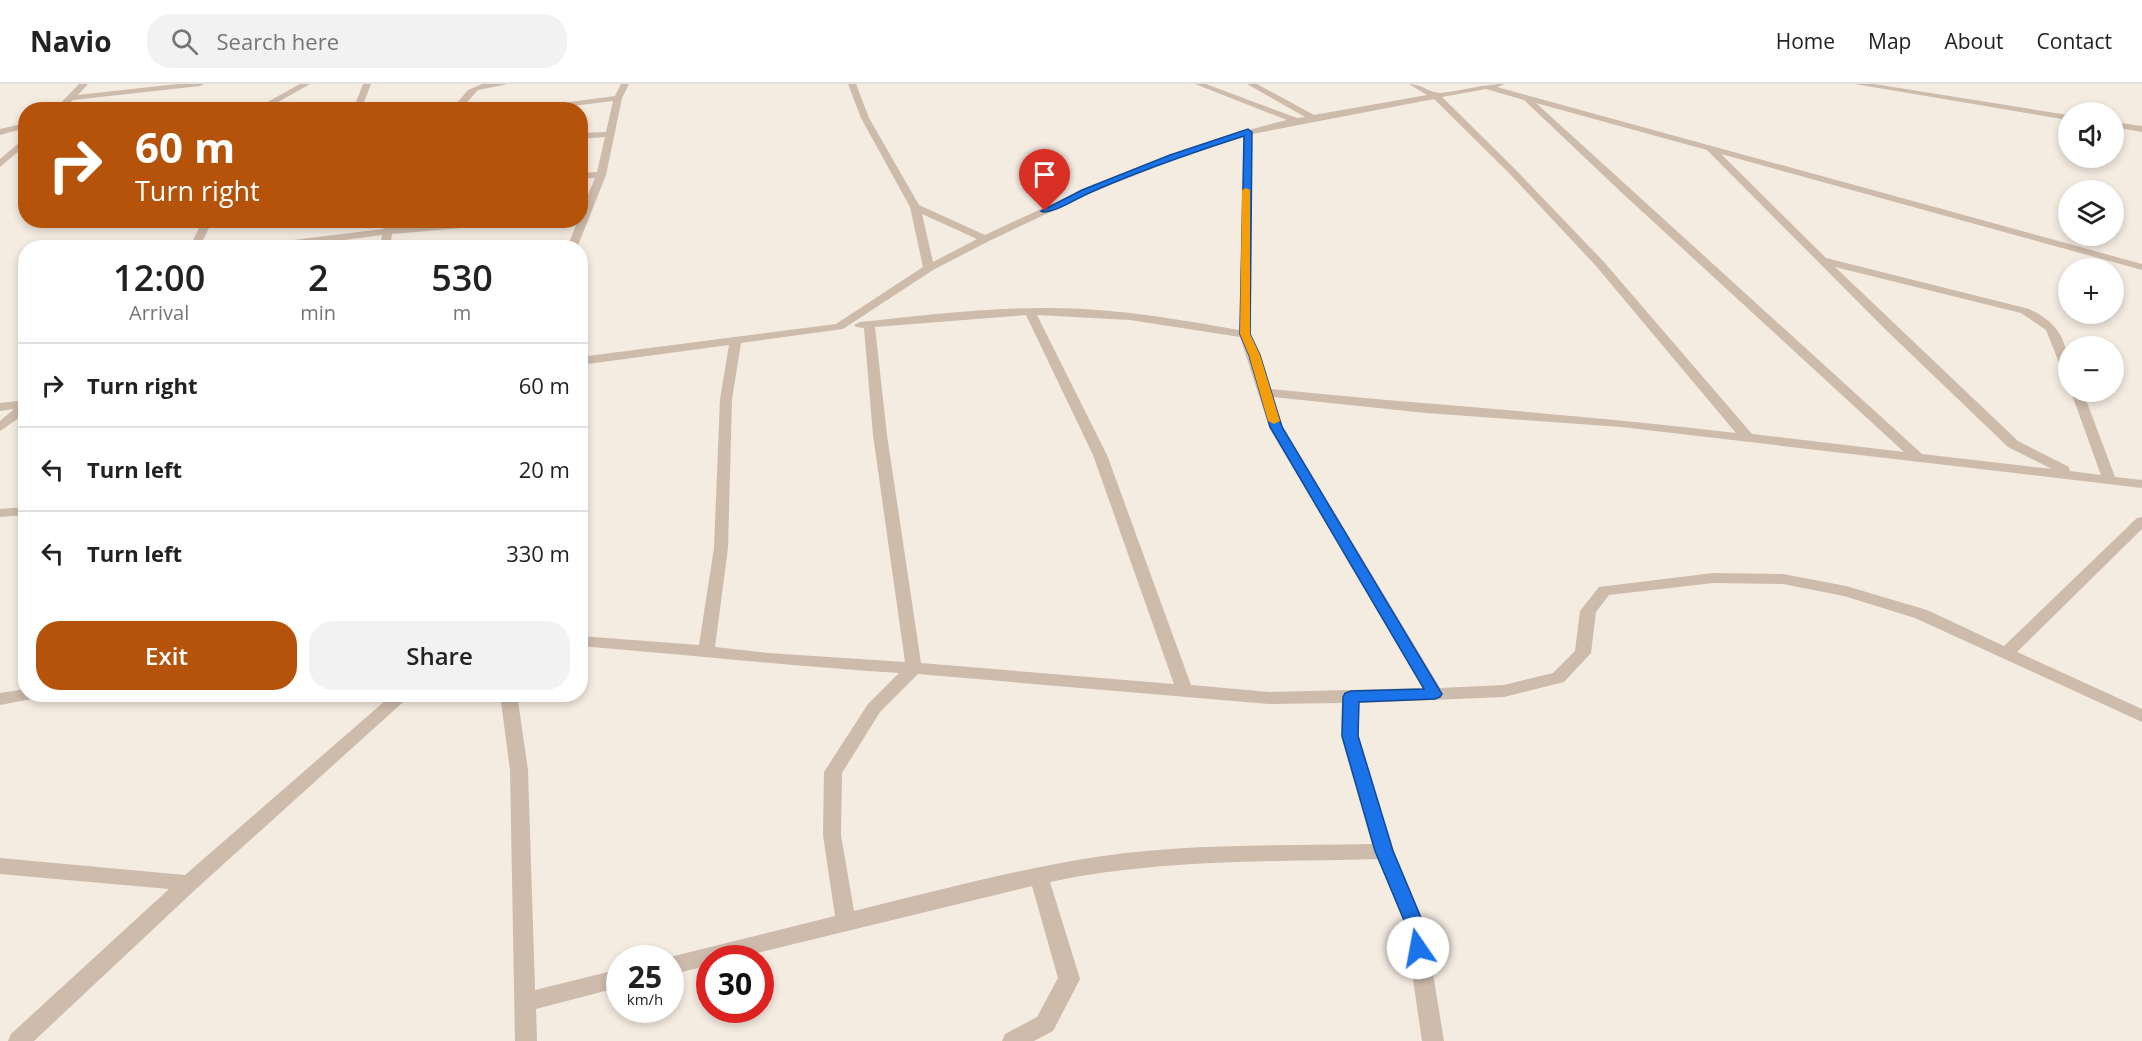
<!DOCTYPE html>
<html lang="en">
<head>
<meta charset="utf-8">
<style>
  :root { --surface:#fff; --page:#f2f2f2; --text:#222; --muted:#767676; --line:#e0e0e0; --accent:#b45309 }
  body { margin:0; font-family:"Open Sans",sans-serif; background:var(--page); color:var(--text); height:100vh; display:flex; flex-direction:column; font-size:22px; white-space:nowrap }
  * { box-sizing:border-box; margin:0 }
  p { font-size:20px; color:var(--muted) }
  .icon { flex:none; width:33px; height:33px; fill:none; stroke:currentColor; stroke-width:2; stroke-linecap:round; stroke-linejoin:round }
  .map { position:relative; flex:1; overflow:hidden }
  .side { position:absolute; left:18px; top:156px; width:570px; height:462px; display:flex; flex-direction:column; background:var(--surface); border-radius:24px; box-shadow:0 3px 9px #0003 }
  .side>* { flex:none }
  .hud { position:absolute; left:18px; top:18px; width:570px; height:126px; border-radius:24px; box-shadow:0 3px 9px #0003; background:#b45309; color:#fff; overflow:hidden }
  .buttons { position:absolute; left:2058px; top:18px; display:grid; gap:12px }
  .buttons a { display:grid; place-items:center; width:66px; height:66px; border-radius:50%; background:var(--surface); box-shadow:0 3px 9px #0003; font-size:30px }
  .speed { position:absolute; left:606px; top:861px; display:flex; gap:12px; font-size:30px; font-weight:700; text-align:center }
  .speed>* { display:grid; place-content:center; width:78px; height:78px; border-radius:50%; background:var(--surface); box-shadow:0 3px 9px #0003; line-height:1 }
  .speed small { font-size:15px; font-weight:400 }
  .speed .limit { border:9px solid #d22; background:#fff; color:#111 }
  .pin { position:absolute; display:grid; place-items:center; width:51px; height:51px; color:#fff; margin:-62px -26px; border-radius:50% 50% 50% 0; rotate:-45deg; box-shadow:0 0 6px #0007 }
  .pin .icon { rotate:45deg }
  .me { position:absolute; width:66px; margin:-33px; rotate:348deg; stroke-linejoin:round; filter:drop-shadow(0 0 4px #0008) }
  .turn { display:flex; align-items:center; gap:21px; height:126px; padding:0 18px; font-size:27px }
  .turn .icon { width:78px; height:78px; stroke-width:2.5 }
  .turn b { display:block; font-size:42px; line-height:51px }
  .eta { display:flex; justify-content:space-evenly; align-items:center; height:102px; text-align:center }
  .eta b { font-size:36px; font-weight:600; line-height:42px }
  .cta { display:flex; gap:12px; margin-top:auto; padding:12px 18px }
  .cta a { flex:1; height:69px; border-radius:24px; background:var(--accent); color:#fff; font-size:24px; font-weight:600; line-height:69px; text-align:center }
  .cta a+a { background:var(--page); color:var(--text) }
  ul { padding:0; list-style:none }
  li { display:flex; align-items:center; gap:18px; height:84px; padding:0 18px; border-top:2px solid var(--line) }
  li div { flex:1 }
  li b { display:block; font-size:22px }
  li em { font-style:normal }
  header { display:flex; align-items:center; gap:36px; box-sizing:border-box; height:84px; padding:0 30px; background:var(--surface); border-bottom:2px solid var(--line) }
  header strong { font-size:28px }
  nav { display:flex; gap:33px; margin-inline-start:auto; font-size:21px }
  .search { width:420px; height:54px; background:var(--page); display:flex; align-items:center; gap:15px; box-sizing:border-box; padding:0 21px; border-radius:24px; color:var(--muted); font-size:22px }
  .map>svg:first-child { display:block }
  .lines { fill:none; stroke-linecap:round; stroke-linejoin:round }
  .street { fill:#cdbbac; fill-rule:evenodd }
  .route { fill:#1a73e8; stroke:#114b97; stroke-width:1.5 }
  .slow { fill:#f59e0b }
</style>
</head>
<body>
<header>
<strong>Navio</strong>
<div class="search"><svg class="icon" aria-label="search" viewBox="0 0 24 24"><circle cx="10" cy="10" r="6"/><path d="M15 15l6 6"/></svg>Search here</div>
<nav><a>Home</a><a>Map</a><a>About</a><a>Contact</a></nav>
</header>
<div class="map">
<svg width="2142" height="957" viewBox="0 0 2142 957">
  <rect width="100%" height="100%" fill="#f4ebe1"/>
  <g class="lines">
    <path class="street" d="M79,0H88L78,11L177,0H204L200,2L73,16L63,26H54Z
      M300,0H310L264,26H253Z
      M363,0H371L361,26H353Z
      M482,0H508L478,6L460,26H451L468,6Z
      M621,0H629L622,14L606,91L577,164H567L578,136H580V130L595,94L580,95V89L597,88L605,53L580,55V49L606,48L613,17L540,26H510L615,12Z
      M848,0H856L869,34L919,121L985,151C1083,105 1181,61 1287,36L1195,0H1206L1297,34L1305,33L1247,0H1257L1314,31L1427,11L1409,0C1421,0 1430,9 1440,9C1462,7 1483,0 1505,0L1497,3L2142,180V186L1721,70L1826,174L2029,225C2059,239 2068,256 2068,290L2062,286L2046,246L2021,229L1835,183L2018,357L2069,383L2070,387L2101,391L2071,308H2083L2115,393L2142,396V404L1621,343L1426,329L1273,313L1283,343L1440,604L1504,601L1553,589L1575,567L1580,527L1599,503L1713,489L1783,490L1846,502L1927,526L2004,562L2137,434L2142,433V445L2017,568L2142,625V638L1915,534L1844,512L1783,500L1713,499L1609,511L1596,528L1591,569L1564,598L1504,613L1359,619V652L1394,767L1425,841L1444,957H1422L1405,841L1378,775C1269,778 1158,775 1050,798L1080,895L1053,947L1034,957H1002L1005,950L1037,933L1058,894L1032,802L736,874H710V881L670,891V874H666L670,873L835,832L823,751L824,688L868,620L899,589C793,582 687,571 580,562V552L699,561L714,464L720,315L729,261L580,281V273L836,240L923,183L910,123L861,34ZM1486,5L1524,16L1621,108L1904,368L1752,350L1604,178L1515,85L1442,13ZM1434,15L1509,89L1596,182L1736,349C1581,330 1426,321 1271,305L1251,250L1252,50ZM1536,19L1707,66L1886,246L2008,363L2052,385L1922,370ZM1244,52L1239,246C1188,237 1136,228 1084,225C1009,221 935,230 860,238L854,241L856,243L864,244L873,351L905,578L768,569L715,563L728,464L732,315L741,259L843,245L933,186L989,157L1088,110L1176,75ZM922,130L977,155L933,178ZM1026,231L1093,371L1174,600L921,579L887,351L875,243ZM1037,231L1130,236L1240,253L1269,343L1423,604L1269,608L1191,601L1107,371ZM918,590L1269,620L1342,619L1341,652L1372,760C1274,762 1174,759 1077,776C1002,789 928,809 854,827L841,751L842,689L880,628Z
      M1855,0H1874L2068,31V36Z
      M2114,38L2142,42V48L2114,43Z
      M26,39V44L0,51V45Z
      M26,53V61L0,83V75Z
      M203,136H213L199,164H189Z
      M387,136L393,137V143L477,136H524L519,139L392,150L390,164H380L382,151L285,164H246L251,161L383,145Z
      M26,316V329L0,347V337L14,325L0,327V319Z
      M26,423V431L0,433V425Z
      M26,605V610H39L37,614L0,621V609Z
      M393,610H412L196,805L34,957H8L11,950L169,805L0,790V774L185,791Z
      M500,610H517L528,686L535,906L620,885V903L536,925L537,957H515L510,686Z"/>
  </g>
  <path class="route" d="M1248,45L1252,48L1250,250L1260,271L1282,343L1442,610L1440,613L1435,615L1359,618L1358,652L1393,767L1424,841L1428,864L1425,870L1418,872L1412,870L1406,841L1375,767L1342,652L1343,613L1345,609L1351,607L1424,605L1270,343L1249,271L1240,250L1244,52C1191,69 1138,87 1087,110C1076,115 1049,132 1041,127L1082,106L1170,71Z"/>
  <path class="slow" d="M1246,104L1250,106V250L1260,271L1280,337L1274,340L1268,337L1249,271L1240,250L1242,106Z"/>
</svg>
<div class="buttons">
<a><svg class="icon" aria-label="sound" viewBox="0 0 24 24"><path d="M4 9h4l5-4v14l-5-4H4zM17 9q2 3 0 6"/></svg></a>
<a><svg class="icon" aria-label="layers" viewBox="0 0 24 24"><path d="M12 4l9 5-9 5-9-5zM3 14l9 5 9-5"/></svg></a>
<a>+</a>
<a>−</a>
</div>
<div class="speed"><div>25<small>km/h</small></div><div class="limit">30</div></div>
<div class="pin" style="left:1045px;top:127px;background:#d93025"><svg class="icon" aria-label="arrive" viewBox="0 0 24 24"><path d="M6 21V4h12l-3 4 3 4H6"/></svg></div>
<svg class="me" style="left:1418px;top:864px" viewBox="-20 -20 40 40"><circle r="19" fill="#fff"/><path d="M0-13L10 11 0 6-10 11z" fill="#1a73e8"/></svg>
<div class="hud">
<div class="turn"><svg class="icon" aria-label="right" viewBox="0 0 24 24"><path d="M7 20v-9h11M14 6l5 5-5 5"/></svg><div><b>60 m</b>Turn right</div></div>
</div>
<section class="side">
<div class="eta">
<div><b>12:00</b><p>Arrival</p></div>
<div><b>2</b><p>min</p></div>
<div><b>530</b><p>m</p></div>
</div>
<ul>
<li><svg class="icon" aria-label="right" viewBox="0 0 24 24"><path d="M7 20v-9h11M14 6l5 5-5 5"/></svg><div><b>Turn right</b></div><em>60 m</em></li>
<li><svg class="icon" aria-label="left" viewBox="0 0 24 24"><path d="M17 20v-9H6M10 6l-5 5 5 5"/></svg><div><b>Turn left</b></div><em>20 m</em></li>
<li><svg class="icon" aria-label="left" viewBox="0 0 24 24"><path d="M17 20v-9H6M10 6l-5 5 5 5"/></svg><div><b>Turn left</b></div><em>330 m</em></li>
</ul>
<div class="cta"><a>Exit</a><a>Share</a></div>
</section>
</div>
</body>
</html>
